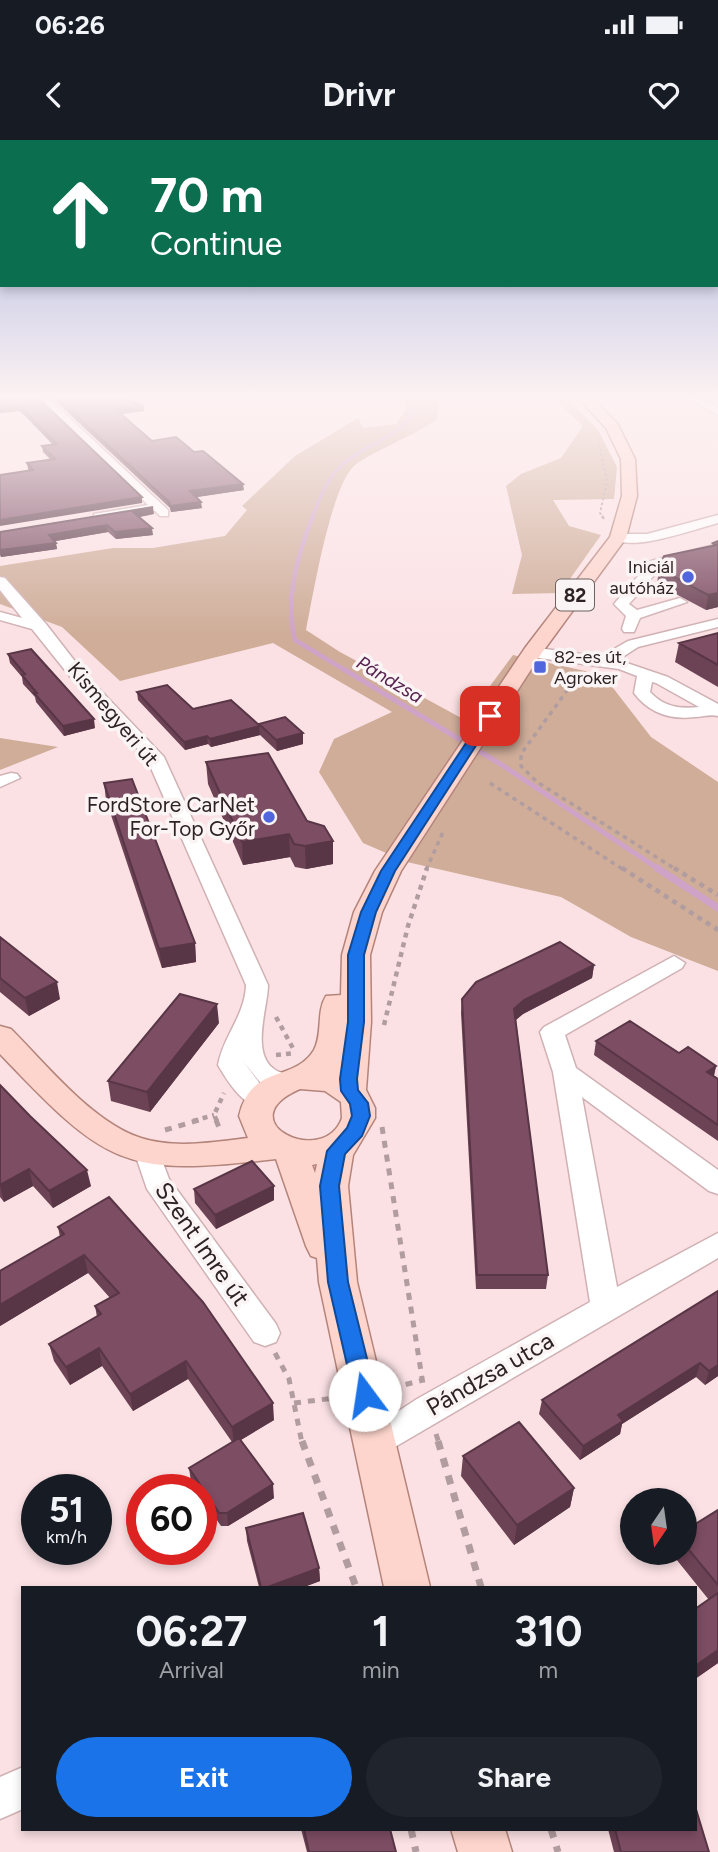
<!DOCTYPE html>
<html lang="en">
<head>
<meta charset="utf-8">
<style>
  :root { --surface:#171b24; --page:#20242c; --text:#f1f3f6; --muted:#9ea1a6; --accent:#1a73e8 }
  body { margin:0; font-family:Figtree,sans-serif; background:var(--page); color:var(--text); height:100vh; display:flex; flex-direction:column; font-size:26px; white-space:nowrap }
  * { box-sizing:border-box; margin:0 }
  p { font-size:23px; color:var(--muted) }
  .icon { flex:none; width:38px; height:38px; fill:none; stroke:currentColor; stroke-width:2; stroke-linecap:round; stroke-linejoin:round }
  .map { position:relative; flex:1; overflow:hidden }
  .details { position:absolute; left:21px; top:1446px; width:676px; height:245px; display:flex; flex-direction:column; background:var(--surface); border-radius:0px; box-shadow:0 4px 10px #0003 }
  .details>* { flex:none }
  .hud { position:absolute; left:0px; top:0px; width:719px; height:147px; box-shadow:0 4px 10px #0003; background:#0b6e4f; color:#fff; overflow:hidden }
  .needle { width:46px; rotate:193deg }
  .tools { position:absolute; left:620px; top:1348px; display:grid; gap:14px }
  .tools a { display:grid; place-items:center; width:77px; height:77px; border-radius:50%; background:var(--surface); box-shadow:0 4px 10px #0003; font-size:35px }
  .speed { position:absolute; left:21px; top:1334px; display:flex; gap:14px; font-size:35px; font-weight:700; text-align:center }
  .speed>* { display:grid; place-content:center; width:91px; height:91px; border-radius:50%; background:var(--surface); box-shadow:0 4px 10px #0003; line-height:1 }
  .speed small { font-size:18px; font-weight:400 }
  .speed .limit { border:10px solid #d22; background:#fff; color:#111 }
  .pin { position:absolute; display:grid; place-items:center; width:60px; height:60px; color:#fff; margin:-30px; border-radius:14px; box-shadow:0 4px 10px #0006 }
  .me { position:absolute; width:77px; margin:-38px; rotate:346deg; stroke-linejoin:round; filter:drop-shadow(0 0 5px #0008) }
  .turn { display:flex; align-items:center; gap:24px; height:147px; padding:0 35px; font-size:32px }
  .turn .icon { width:91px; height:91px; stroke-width:2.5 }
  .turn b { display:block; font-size:49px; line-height:60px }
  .eta { display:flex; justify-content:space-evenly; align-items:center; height:119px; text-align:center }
  .eta b { font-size:42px; font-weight:700; line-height:49px }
  .action { display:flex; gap:14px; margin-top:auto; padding:14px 35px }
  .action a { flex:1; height:80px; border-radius:42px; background:var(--accent); color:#fff; font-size:28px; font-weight:700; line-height:80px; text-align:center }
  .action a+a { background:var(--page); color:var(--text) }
  .status { display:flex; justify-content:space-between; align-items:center; height:49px; padding:0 35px; background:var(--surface); direction:ltr }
  .status svg { height:19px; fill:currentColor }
  header { display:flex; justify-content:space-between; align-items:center; height:91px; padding:0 35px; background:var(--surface); font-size:32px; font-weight:700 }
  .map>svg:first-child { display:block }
  .green { fill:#cfad99 }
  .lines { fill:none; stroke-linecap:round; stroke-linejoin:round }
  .stream-far3 { stroke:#cfa3c7; stroke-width:3.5 }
  .stream-far2 { stroke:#cfa3c7; stroke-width:4.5 }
  .stream-far1 { stroke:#cfa3c7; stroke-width:5 }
  .stream { stroke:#cfa3c7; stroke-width:7 }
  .minor-casing { stroke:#d0b1b4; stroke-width:3 }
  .major-casing { stroke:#b4847b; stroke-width:3 }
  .path-far5 { stroke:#b19c9f; stroke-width:2; stroke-dasharray:2.5 2.5; stroke-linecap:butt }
  .path-far4 { stroke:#b19c9f; stroke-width:2.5; stroke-dasharray:3.5 3.5; stroke-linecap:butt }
  .path-far3 { stroke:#b19c9f; stroke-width:3.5; stroke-dasharray:4.5 4.5; stroke-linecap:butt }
  .path-far2 { stroke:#b19c9f; stroke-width:4.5; stroke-dasharray:5 5; stroke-linecap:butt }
  .path-far1 { stroke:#b19c9f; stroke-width:5; stroke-dasharray:7 7; stroke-linecap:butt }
  .path { stroke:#b19c9f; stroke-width:7; stroke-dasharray:9 9; stroke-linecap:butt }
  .minor { fill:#fff; fill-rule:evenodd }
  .major { fill:#fdd5cc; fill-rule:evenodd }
  .wall { fill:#6c4255 }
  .shaded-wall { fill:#583645 }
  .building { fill:#7d4d63; stroke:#583645; stroke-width:2 }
  .route { fill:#1a73e8; stroke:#114b97; stroke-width:2 }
  .poi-dot { fill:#5166dc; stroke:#fbf4f4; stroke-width:2.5 }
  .labels { text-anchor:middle; stroke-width:7; stroke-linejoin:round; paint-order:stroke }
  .far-poi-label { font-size:18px; fill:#2e2324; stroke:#fbf4f4; text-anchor:end }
  .shield { fill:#fbf4f4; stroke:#6c6262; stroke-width:2 }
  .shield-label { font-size:19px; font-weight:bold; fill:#2e2324 }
  .far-water-label { font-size:19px; font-style:italic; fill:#55214f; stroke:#fbf4f4 }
  .street-label { font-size:21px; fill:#2e2324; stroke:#fbf4f4 }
  .poi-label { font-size:21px; fill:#2e2324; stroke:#fbf4f4; text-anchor:end }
  .near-street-label { font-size:24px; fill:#2e2324; stroke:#fbf4f4 }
</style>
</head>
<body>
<div class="status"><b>06:26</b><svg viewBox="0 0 49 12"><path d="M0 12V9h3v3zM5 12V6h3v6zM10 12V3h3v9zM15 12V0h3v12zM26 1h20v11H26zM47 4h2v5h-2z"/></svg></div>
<header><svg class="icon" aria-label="back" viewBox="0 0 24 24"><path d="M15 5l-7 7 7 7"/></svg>Drivr<svg class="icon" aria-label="heart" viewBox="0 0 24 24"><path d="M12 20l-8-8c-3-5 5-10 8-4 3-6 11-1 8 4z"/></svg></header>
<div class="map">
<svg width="718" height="1712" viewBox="0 0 718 1712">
  <rect width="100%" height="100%" fill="#fbe1e4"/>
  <path class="green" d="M406,255H440L437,279C417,295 365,314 352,328C330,353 313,455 306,490L340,512L465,580L513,515L603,535L651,597L718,642V831L631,797L561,757L407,722L363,703L319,632L334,599L392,572L273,503L120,541L62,487L0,464V426L113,408H153L225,396L247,370L242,366L295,316L358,278L363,288L396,284L405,271Z
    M551,255H564L598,290L617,327L614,359L553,360L569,386L601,395L560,453L512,454L522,415L506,346L521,334L561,318L583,286Z
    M0,598L58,607L0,630Z"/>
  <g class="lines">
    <path class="stream-far3" d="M312,377C320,359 327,338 342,325C370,299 411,298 420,255"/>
    <path class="stream-far2" d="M313,376C298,413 284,460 295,500L348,532"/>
    <path class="stream-far1" d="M345,530L502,625L660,730"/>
    <path class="stream" d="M657,728L718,768"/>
    <g class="minor-casing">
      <path id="minor" d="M34,255H45L168,370V376H160L155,371L94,380V374L148,365Z
        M679,255H692L718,268V275Z
        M718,375V383C695,389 630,413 612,398L618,394H647Z
        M718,404V412L661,427L629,464L637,470L680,458L687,462L640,478L634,492H624L622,489L626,476L614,464L651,421Z
        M0,437L5,438L46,484L84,533L164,617L268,845C268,868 249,916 277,931C281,933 289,934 294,935L297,941L294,947L285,949L263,946L243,921L272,960L268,966C246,972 228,942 218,925C223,896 245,876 246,845L147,619L72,539L32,489L0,480V472L22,478L0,450Z
        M718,479V487L638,507L618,520L668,537L718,564V576C710,574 703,577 695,577C670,580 649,573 634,553L637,536L619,529L532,517L524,512L532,507L600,517L628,501ZM652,542L656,543L699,567C679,569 664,567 650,552Z
        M11,633L17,634L20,638L0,647V636Z
        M674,816L685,823L682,828L565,895L576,928L718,1030V1054L709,1051L582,957L617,1147L718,1093V1118L376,1318L365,1313L360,1303L365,1293L417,1259L590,1162L553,932L540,892L544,887Z
        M147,1002L156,1004L169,1039L276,1184L280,1193L276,1202L265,1206L254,1202L147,1049L134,1011L138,1004Z
        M23,1627V1669L0,1679V1637Z"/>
    </g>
    <g class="major-casing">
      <path id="major" d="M575,255H589L617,283L635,319L637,356L626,398L541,514L401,731L382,772L370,815L371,882L366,950L375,968V978L353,1015L348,1046L357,1142L430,1447H384L319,1142L317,1118L311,1116L306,1106L276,1019C122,1038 105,1024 0,914V886L11,889C46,924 93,983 141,998C175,1009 214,1002 248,998L239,976C251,923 294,943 314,910C323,893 316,872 326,856L341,855L342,815L354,772L375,731L525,508L610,397L622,356L621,319L606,288ZM300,949L325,951L341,962L342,978C324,1029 226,981 300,949ZM317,1024L315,1033L312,1025Z
        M451,1689H505L512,1712H458Z"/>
    </g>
    <path class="path-far5" d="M558,255L566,262
      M599,304L607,341L600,373L603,377"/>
    <path class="path-far4" d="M602,376L604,379"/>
    <path class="path-far3" d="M573,532L566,552L521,614V626L537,642L677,730
      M490,643L624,730
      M426,730L444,690"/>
    <path class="path-far2" d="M622,728L718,790
      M674,728L718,755
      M276,877L295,912
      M384,885L408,786L427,728
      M276,915L295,913
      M193,981L214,975
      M217,981L214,975L224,953"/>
    <path class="path-far1" d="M216,980L220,990
      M382,987L423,1244
      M165,990L199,980
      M275,1213L289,1239L302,1303
      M392,1248L423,1240
      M294,1263L335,1258
      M436,1294L439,1303"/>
    <path class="path" d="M302,1301L356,1447
      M438,1301L481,1447
      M411,1689L416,1712
      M551,1689L558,1712"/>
    <use href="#minor" class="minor"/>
    <use href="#major" class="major"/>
  </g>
  <path class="wall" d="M0,255H35L142,357V363L29,331L28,329L27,323L51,320L43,312L42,306L52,304L25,276L19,271L0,273Z
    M49,255H114L144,271L120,274L152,301L194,312L244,350L196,357L202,368L171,372L170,368Z
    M154,374L139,377L153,395L116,399L108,392L55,401L57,409L1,417L0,415V392Z
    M718,401V467L706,470L657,444L659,429L712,406L713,403Z
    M718,493V547L675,522L679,503Z
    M8,514L95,588L64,596L36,562L35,557L23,544L22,537L10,523Z
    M137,552L193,569L259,586V584L303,593V604L277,611L260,595L211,607L208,604L185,610L138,560Z
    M206,622L307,681L333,701V724L306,729L295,727L290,717L243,725L208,644Z
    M104,643L195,803L196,822L162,828L106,660Z
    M0,797L60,859L29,876L0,852Z
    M594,825L592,838L523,874L516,880L548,1135L546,1149H476L461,873L462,859Z
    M219,883L150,972L111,961L108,941Z
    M596,901L679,913L716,926L714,936L718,939V1001L594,915Z
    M0,945L91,1046L53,1068L33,1046L4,1062L0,1057Z
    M194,1049L274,1060L216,1089L195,1063Z
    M58,1087L274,1280L241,1300L274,1358L228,1386H221L201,1357V1349H196L191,1342L189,1328L232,1302L188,1239L133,1271L102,1226L70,1245L54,1221L49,1204L97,1177L95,1166L110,1158L88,1133L0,1186V1131L60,1097Z
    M718,1151V1236L705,1245L696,1237L622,1284L620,1294L580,1320L539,1274L542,1260Z
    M463,1316L574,1348L570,1367L514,1405L461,1336Z
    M718,1370V1523L695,1539V1469L709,1460L672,1414L673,1412H684V1391Z
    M246,1388L319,1428L320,1441L304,1447H259L247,1401Z
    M301,1689H390L396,1712H307Z
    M608,1689H695L709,1712H614Z"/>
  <path class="shaded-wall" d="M18,266L19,271L0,273V268Z
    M144,266V271L115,275V269Z
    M243,344L244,350L191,358L190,351Z
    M142,357V363L0,386V380Z
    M201,362L202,368L171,372L170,366Z
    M153,367L154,374L134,378L133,372Z
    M107,385L108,392L50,402L49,395Z
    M152,388L153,395L116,399L115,392Z
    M56,403L57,409L1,417L0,410Z
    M718,453V467L706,470L708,455Z
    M94,579L95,588L64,596L63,586Z
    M259,586L260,595L211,607L210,599Z
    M303,593V604L277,611L276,600Z
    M207,596L208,604L185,610L184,602Z
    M289,694L290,717L243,725L242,702Z
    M333,701V724L306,729L305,706Z
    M195,803L196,822L162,828L159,809Z
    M594,825L592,838L523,874L513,882L514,869L524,860Z
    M57,842L60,859L29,876L25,858Z
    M217,864L219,883L150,972L147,952Z
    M716,926L713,939L707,932Z
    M29,1029L33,1046L4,1062L0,1045Z
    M87,1030L91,1046L53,1068L49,1051Z
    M274,1046V1060L216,1089L215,1075Z
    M84,1115L88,1133L0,1186V1165Z
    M99,1208L102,1226L70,1245L66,1227Z
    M186,1221L188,1239L133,1271L130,1254Z
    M700,1223L696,1237L622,1284L620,1294L580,1320L583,1306L618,1275Z
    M718,1225V1236L705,1245L709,1231Z
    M273,1263L274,1280L234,1304L232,1287Z
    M273,1344L274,1358L228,1386L227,1373Z
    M574,1348L570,1367L514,1405L517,1385Z
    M319,1428L320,1441L304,1447H268Z
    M718,1510V1523L695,1539V1526Z"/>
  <path class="building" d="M0,255H35L142,357L0,380V335L33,330L27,323L55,319L42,306L57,304L24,270L18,266L0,268Z
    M54,255H114L144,266L115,269L152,301L176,297L194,312L203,311L243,344L190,351L201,362L170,366L169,362Z
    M153,367L133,372L152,388L115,392L107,385L49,395L56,403L0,410V392Z
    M718,401V453L708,455L659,429L664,416L717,405L713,403Z
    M718,493V525L679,503Z
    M31,509L94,579L63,586L34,553H37L22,535L25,534L8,514Z
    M167,545L193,569L231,560L260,586L210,599L207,596L184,602L137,552Z
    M285,577L303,593L276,600L259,584Z
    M268,613L307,681L324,686L333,701L305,706L294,704L289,694L242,702L206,622Z
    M132,639L195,803L159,809L104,643Z
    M0,797L57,842L25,858L0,838Z
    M560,802L594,825L524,860L514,869L548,1135H477L462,859L476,842Z
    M180,854L217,864L147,952L108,941Z
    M630,881L679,913L688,907L716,926L707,932L718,939V985L596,901Z
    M0,945L30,976L87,1030L49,1051L29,1029L0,1045Z
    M252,1021L274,1046L215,1075L194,1049Z
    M109,1057L203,1162L273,1263L232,1287L186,1221L130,1254L99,1208L66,1227L49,1204L101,1174L95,1166L119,1153L84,1115L0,1165V1131L64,1094L58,1087Z
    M718,1151V1225L709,1231L700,1223L618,1275L623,1281L583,1306L542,1260Z
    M519,1282L574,1348L517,1385L463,1316Z
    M239,1298L273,1344L227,1373H219L189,1328Z
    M718,1370V1445L684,1404V1391Z
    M303,1373L319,1428L268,1447H261L246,1388Z
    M718,1453V1510L695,1526V1469Z
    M695,1666L709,1712H621L615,1689H695Z
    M304,1689H390L396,1712H309Z"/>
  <linearGradient id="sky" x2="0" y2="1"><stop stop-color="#9eaddb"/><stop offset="0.52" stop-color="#fdf2f3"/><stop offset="1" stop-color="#fdf2f3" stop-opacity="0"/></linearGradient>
  <rect width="718" height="495" fill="url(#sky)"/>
  <path class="route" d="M490,572L495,576L395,731L376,772L364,815V882L357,939L358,950L368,963L370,976L362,996L345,1014L339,1046L348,1142L376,1255L373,1261L365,1264L358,1261L354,1255L328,1142L320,1046L327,1011L347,988L352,976L350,964L341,951L340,939L348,882V815L361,772L381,731L484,576Z"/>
  <g class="poi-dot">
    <circle cx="688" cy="437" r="7"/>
    <rect x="533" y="520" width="14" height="14" rx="3.5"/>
    <circle cx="269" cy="677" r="7"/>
  </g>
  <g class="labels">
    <g class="far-poi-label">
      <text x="674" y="433">Iniciál<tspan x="674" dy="21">autóház</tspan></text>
      <text x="554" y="523" text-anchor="start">82-es út,<tspan x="554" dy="21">Agroker</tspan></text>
    </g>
    <rect class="shield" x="556" y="439.5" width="38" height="31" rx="5"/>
    <g class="shield-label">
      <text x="575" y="462">82</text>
    </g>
    <g class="far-water-label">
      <text transform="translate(390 539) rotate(31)" y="7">Pándzsa</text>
    </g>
    <g class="street-label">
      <text transform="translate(113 574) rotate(50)" y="7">Kismegyeri út</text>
    </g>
    <g class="poi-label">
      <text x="255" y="672">FordStore CarNet<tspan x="255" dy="24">For-Top Győr</tspan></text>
    </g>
    <g class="near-street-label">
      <text transform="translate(202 1104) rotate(55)" y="8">Szent Imre út</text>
      <text transform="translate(490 1234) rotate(-30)" y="8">Pándzsa utca</text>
    </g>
  </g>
</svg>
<div class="tools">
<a><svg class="needle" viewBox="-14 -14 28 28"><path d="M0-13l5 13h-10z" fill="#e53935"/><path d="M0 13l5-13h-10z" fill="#9ea1a6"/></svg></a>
</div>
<div class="speed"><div>51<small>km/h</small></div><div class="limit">60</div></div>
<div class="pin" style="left:490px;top:576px;background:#d93025"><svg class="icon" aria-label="arrive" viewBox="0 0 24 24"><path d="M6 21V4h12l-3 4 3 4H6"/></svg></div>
<svg class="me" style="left:365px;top:1255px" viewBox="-20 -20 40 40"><circle r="19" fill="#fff"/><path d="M0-13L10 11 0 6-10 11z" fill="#1a73e8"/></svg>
<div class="hud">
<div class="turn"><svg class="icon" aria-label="ahead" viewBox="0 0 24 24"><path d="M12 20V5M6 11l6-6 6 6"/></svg><div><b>70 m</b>Continue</div></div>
</div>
<section class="details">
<div class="eta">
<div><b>06:27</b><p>Arrival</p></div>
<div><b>1</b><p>min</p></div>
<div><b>310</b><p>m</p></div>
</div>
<div class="action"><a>Exit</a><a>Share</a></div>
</section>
</div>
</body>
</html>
